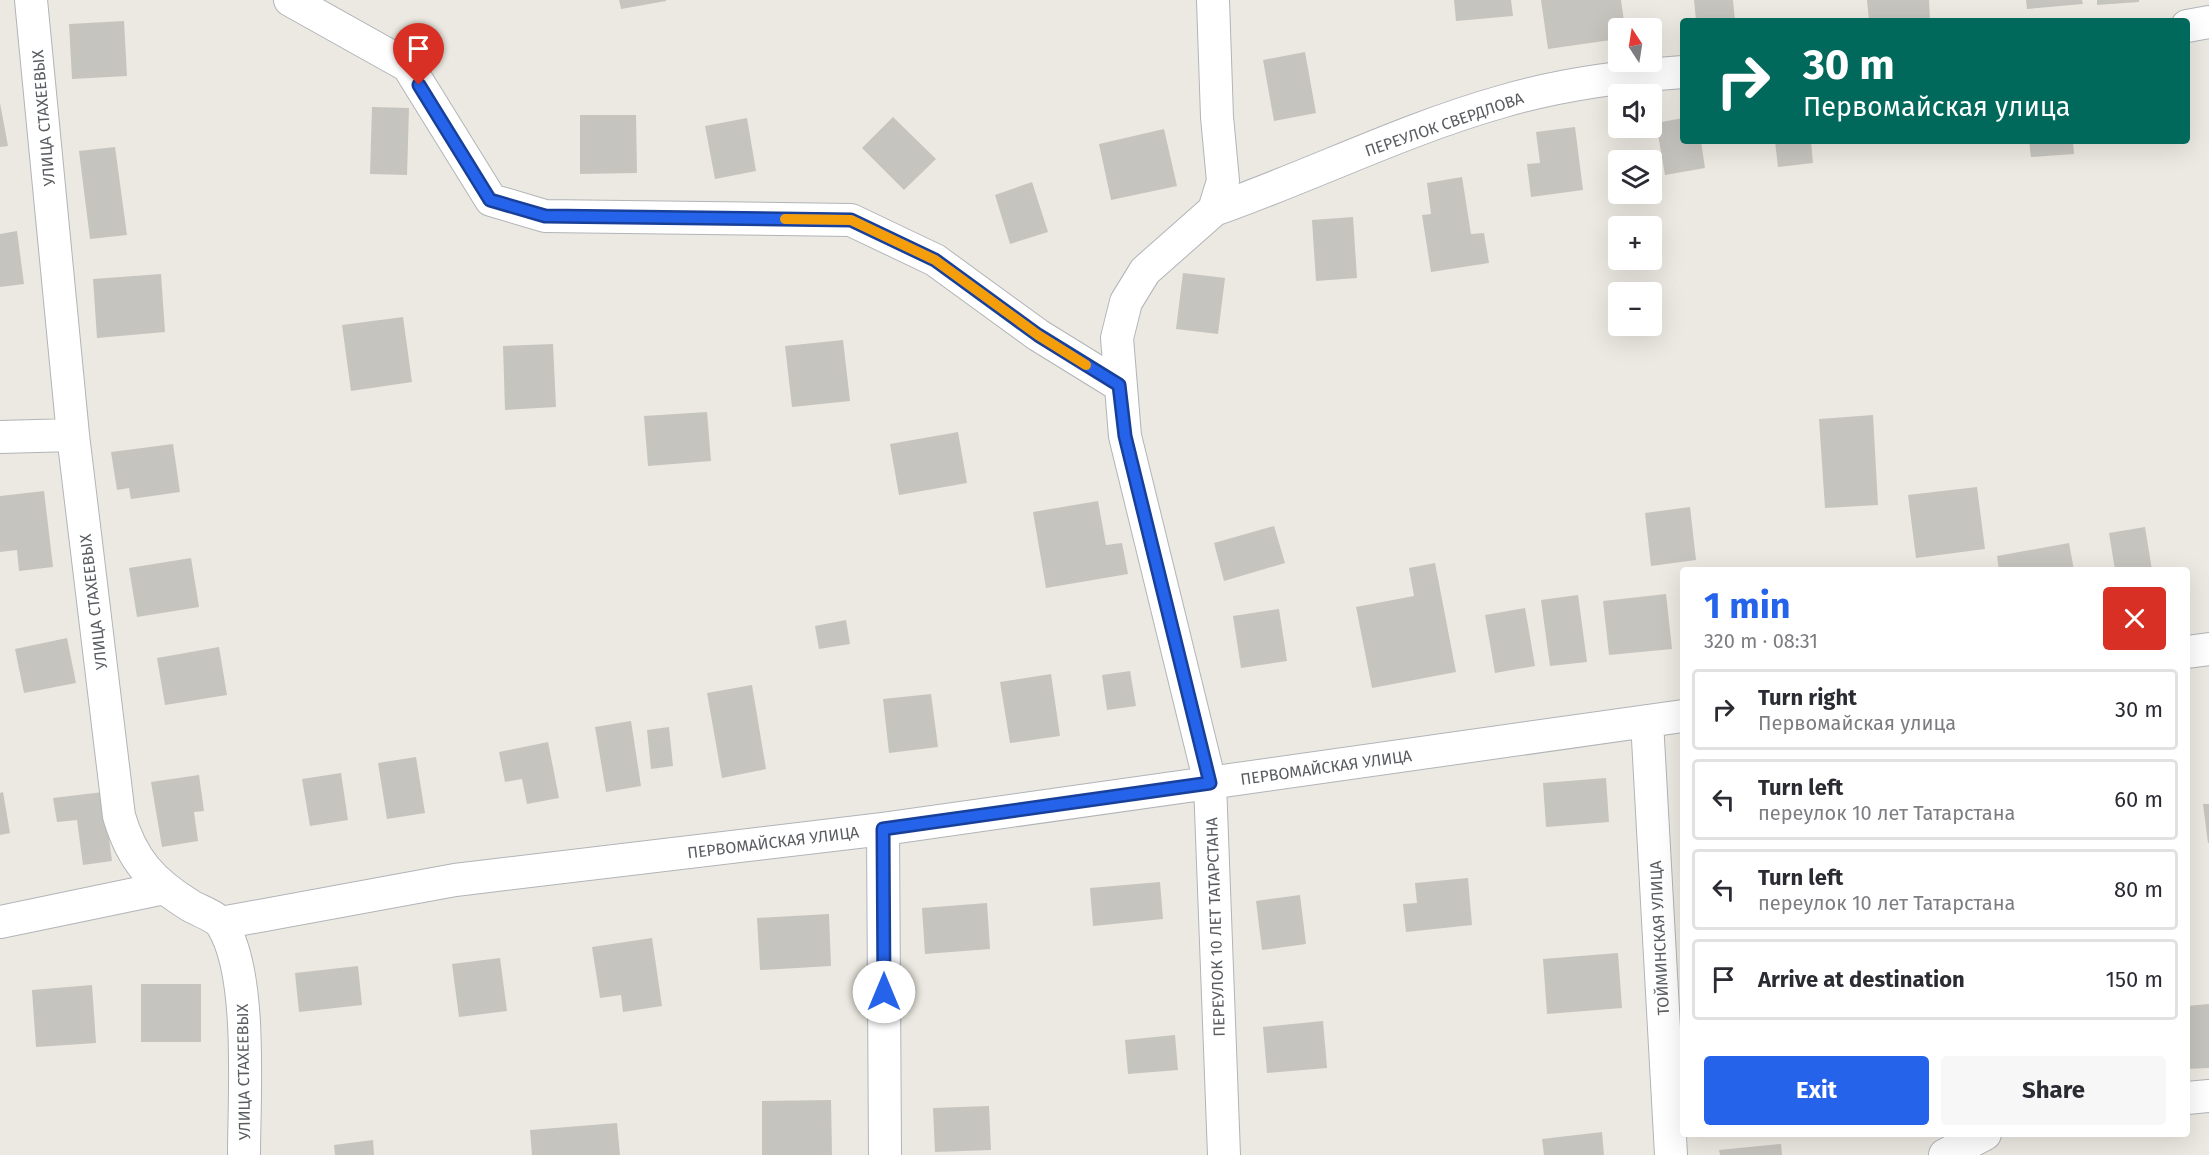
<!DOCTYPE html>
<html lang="en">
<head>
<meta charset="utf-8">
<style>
  :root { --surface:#fff; --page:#f7f7f7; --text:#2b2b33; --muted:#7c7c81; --line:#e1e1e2; --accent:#2563eb }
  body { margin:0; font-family:"Fira Sans",sans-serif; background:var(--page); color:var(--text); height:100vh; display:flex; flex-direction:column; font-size:22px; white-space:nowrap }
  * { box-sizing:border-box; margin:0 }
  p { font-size:20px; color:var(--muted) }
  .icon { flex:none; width:33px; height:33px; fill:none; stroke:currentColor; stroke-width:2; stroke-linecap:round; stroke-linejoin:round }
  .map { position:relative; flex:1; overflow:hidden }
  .sheet { position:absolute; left:1680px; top:567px; width:510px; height:570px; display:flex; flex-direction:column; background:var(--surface); border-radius:6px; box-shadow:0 6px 24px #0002 }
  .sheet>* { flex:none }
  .guide { position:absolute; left:1680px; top:18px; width:510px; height:126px; border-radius:6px; box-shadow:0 6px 24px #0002; background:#00695c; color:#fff; overflow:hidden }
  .needle { width:39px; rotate:348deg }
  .tools { position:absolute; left:1608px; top:18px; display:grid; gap:12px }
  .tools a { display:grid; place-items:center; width:54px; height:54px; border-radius:6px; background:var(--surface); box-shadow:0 6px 24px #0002; font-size:30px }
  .pin { position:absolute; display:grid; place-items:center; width:51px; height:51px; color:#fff; margin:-62px -26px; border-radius:50% 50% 50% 0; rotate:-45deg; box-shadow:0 0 6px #0007 }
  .pin .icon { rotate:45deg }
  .me { position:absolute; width:66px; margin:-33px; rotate:0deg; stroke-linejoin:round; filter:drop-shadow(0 0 4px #0008) }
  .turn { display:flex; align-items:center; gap:21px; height:126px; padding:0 24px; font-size:27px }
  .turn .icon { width:78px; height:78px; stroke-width:2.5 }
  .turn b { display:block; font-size:42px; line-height:51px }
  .round { display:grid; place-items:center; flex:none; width:63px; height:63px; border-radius:6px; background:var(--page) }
  .headline { display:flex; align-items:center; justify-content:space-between; height:102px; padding:0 24px }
  h1 { font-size:36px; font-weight:700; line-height:45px; color:var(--accent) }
  .cta { display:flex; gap:12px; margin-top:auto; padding:12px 24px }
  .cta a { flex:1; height:69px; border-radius:6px; background:var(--accent); color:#fff; font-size:24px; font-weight:700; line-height:69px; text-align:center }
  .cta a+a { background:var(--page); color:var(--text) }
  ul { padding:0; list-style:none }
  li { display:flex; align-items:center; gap:18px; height:81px; margin:0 12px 9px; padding:0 12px; border:3px solid var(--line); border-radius:6px }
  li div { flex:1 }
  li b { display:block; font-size:22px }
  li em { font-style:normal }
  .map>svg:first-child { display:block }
  .building { fill:#c6c4be }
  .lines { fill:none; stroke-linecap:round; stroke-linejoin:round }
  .street-casing { stroke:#b1b4b8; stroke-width:34 }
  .street { stroke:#fff; stroke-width:32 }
  .route-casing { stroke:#184099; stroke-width:15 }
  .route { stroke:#2563eb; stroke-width:10 }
  .slow { stroke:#f59e0b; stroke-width:10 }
  .labels { text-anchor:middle; stroke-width:4.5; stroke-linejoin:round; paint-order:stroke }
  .street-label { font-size:16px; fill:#595d61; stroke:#fff }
</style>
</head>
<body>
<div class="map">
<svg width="2209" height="1155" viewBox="0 0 2209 1155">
  <rect width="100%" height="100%" fill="#ebe9e1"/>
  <path class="building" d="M619,0H666V1L621,9Z
    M1454,0H1511L1513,16L1456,21Z
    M1541,0H1621L1625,28H1618V39L1548,49Z
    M1694,0H1733L1735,21H1696Z
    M1867,0H1929L1930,21H1869Z
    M2026,0H2082L2083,4L2027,9Z
    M2097,0H2139V2L2097,5Z
    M124,21L127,76L72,79L69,24Z
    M1305,52L1316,113L1274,121L1263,60Z
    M0,103L8,146L0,147Z
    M372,107L409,108L407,175L370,174Z
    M580,115H636L637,173L580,174Z
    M893,117L936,159L904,190L862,148Z
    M747,118L756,171L715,179L705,126Z
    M1683,118V141H1701L1705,168L1665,175L1656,123Z
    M1575,127L1583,190L1531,197L1527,164L1540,163L1536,132Z
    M1164,129L1177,186L1111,200L1099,144Z
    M1775,141H1811L1813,163L1778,167Z
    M2029,141H2073L2074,154L2031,157Z
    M115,147L127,235L90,239L79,151Z
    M1462,177L1471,234L1484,233L1489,263L1431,272L1422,215L1431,214L1427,183Z
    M1032,182L1048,232L1010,244L995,195Z
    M1353,217L1357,278L1316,281L1312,220Z
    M17,231L24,284L0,287V234Z
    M1183,273L1225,278L1218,334L1176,329Z
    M161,274L165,332L97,338L93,279Z
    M403,317L412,382L351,391L342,325Z
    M843,340L850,401L792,407L785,346Z
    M553,344L556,407L505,410L503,346Z
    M707,412L711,461L648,466L644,416Z
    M1873,415L1878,505L1825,508L1819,419Z
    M958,432L967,483L899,495L890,444Z
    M173,444L180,492L131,499L129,488L117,490L111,452Z
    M1977,487L1985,549L1916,558L1908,495Z
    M44,491L53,567L19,571L17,550L0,552V496Z
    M1098,501L1106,545L1122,543L1128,574L1046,588L1033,512Z
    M1690,507L1696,560L1651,566L1645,513Z
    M1274,526L1285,563L1224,581L1214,543Z
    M2145,527L2152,570H2115L2109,533Z
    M2069,543L2074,570H1999L1997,556Z
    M191,558L199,607L137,617L129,568Z
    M1435,563L1456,672L1372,688L1356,607L1414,596L1409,568Z
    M1666,594L1672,649L1609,655L1603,601Z
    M1578,595L1587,662L1550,666L1541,600Z
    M1525,608L1535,666L1495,673L1485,615Z
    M1279,609L1287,661L1241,668L1233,616Z
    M846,620L850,644L819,649L815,626Z
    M67,638L76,683L24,693L15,649Z
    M219,647L227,695L165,705L157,658Z
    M1130,671L1136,706L1107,710L1102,675Z
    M1051,674L1060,736L1010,743L1000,682Z
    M752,685L766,769L722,778L707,693Z
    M931,694L938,747L889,753L883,699Z
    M631,721L641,786L606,792L595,727Z
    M669,727L673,766L651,769L647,730Z
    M548,742L559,798L527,804L522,779L505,782L499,752Z
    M416,757L425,813L387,819L378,763Z
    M341,773L348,820L310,826L302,779Z
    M199,775L204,811L194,812L198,841L162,847L151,782Z
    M1606,778L1609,822L1546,827L1543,783Z
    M3,792L10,833L0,835V793Z
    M103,792L112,861L83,865L77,820L57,822L53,798Z
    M2203,804H2209V843H2208Z
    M1468,878L1472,925L1406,932L1403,904L1417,903L1415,883Z
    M1160,882L1163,919L1093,926L1090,888Z
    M1300,895L1306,944L1262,950L1256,901Z
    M987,903L990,949L925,954L922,908Z
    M829,914L831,966L760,970L757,918Z
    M652,938L662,1006L623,1012L621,995L600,998L592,947Z
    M1618,953L1622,1008L1547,1014L1543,959Z
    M500,958L507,1011L459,1017L452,964Z
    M358,966L362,1005L299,1012L295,973Z
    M141,984H201V1042H141Z
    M92,985L96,1043L36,1047L32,990Z
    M2209,1004V1068L2187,1069V1006Z
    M1323,1021L1327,1068L1267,1073L1263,1027Z
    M1175,1035L1178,1070L1128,1074L1125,1040Z
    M831,1100L832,1155H762V1101Z
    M989,1106L991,1150L935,1152L933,1108Z
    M617,1123L620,1155H532L530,1130Z
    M1602,1132L1604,1155H1544L1542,1139Z
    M373,1140L374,1155H335L334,1145Z
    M1781,1144L1782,1155H1720L1719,1150Z"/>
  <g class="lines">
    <g class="street-casing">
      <path id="street" d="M31,0L73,435L119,816C132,860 152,882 191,906C200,911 217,917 222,925C253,974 244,1096 244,1155
        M290,0L408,66L491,200L545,216L851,220L935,260L1038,335L1119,385
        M1213,0L1217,117L1223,181L1214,210L1145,271L1126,302L1117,338L1125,436L1210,783L1224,1155
        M2187,26L2209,22
        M1214,210C1311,176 1404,129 1504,101C1562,84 1623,76 1683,72
        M0,437L73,435
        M2187,652L2209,649
        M1647,721L1671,1155
        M883,829L885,1155
        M0,922L164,888
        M221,923L455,880L883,829L1683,716
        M2187,1098L2209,1096
        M1945,1155L1985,1134"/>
    </g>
    <use href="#street" class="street"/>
  </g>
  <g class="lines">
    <g class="route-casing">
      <path id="route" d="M419,85L490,200L545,216L851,220L935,260L1038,335L1119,385L1125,436L1210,783L883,829L884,992"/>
    </g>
    <use href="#route" class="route"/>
    <path class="slow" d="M785,219L851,220L935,260L1038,335L1086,365"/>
  </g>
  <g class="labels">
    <g class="street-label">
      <text transform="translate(43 118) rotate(-95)" y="6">УЛИЦА СТАХЕЕВЫХ</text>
      <text transform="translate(1444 124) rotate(-19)" y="6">ПЕРЕУЛОК СВЕРДЛОВА</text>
      <text transform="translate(93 602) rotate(-97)" y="6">УЛИЦА СТАХЕЕВЫХ</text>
      <text transform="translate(1326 767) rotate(-8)" y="6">ПЕРВОМАЙСКАЯ УЛИЦА</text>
      <text transform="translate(773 842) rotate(-7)" y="6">ПЕРВОМАЙСКАЯ УЛИЦА</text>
      <text transform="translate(1215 927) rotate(-92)" y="6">ПЕРЕУЛОК 10 ЛЕТ ТАТАРСТАНА</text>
      <text transform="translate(1659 938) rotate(-93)" y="6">ТОЙМИНСКАЯ УЛИЦА</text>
      <text transform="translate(243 1072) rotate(-91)" y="6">УЛИЦА СТАХЕЕВЫХ</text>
    </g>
  </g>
</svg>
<div class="tools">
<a><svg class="needle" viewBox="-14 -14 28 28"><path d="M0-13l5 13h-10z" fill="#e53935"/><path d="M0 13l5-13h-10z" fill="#7c7c81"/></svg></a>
<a><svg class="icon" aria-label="sound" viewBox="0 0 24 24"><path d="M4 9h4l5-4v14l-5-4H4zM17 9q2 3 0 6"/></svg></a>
<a><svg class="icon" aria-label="layers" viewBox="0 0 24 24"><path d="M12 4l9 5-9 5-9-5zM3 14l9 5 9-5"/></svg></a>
<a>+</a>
<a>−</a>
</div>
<div class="pin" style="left:419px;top:85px;background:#d93025"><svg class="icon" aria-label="arrive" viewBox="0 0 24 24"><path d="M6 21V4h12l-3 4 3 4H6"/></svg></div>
<svg class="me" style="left:884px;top:992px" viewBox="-20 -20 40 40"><circle r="19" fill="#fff"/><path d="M0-13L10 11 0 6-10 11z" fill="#2563eb"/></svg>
<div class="guide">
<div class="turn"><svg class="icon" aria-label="right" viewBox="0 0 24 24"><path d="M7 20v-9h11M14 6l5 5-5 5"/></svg><div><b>30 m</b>Первомайская улица</div></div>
</div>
<section class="sheet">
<div class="headline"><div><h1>1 min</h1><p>320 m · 08:31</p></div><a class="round" style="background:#d93025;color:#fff"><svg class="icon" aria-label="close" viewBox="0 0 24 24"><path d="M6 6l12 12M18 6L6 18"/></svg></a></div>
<ul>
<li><svg class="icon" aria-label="right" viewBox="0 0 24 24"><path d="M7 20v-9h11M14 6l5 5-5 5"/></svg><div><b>Turn right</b><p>Первомайская улица</p></div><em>30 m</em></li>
<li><svg class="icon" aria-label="left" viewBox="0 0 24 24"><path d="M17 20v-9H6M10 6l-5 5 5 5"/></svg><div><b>Turn left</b><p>переулок 10 лет Татарстана</p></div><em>60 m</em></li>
<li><svg class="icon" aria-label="left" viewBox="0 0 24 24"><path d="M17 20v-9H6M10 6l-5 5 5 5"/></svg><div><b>Turn left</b><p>переулок 10 лет Татарстана</p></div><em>80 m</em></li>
<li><svg class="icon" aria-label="arrive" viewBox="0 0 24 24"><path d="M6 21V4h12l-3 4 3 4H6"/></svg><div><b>Arrive at destination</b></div><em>150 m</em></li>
</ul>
<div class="cta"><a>Exit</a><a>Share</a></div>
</section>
</div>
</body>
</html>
